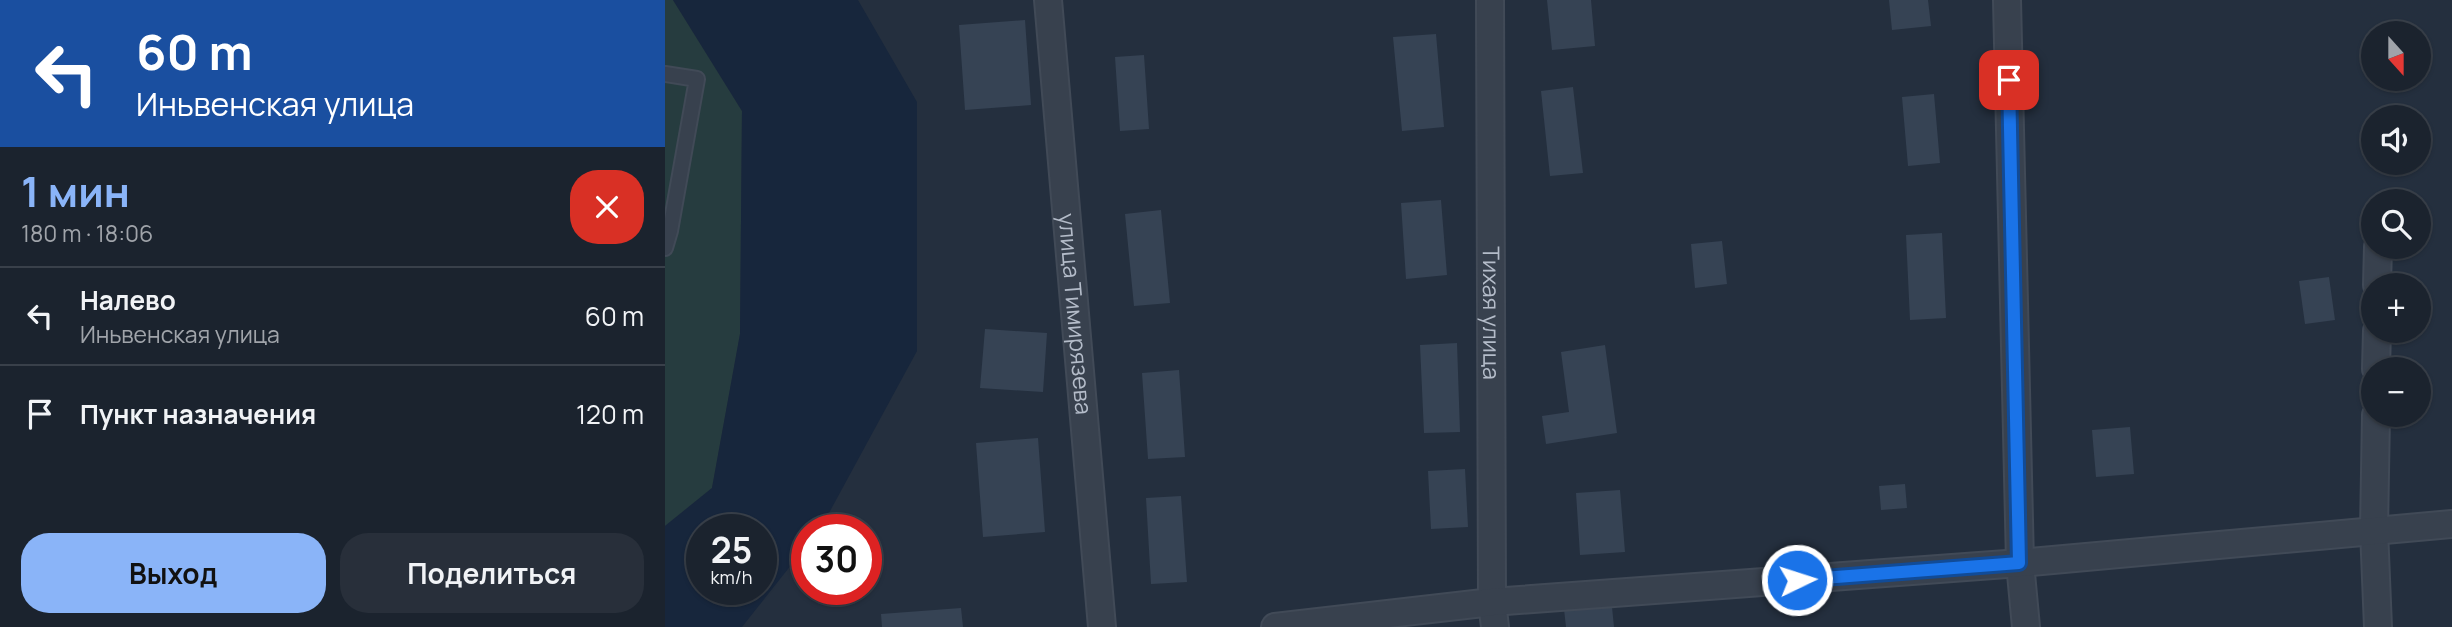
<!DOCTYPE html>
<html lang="ru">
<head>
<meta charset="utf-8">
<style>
  :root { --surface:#1b232e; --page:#282f3a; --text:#f1f3f6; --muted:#a0a4aa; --line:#39404a; --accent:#8ab4f8 }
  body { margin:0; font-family:Manrope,sans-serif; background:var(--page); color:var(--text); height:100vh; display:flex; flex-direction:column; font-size:26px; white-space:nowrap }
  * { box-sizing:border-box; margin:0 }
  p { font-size:23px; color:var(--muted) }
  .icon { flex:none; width:38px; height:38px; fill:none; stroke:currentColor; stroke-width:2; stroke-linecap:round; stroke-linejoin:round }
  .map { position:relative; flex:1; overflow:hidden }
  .panel { display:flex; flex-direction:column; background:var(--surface); width:665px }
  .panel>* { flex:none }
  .banner { background:#1a4fa0; color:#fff; overflow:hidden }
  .needle { width:46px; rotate:159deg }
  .buttons { position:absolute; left:1696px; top:21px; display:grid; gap:14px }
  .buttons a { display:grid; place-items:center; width:70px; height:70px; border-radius:50%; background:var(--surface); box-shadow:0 2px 5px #0004,0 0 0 2px var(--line); font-size:35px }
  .speed { position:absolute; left:21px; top:514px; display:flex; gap:14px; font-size:35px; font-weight:700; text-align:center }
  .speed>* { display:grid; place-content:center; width:91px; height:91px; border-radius:50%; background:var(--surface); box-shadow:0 2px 5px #0004,0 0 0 2px var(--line); line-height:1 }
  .speed small { font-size:18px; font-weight:400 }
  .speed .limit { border:10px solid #d22; background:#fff; color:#111 }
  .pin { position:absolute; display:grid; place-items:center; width:60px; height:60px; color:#fff; margin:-30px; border-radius:14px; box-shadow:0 4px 10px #0006 }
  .me { position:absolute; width:77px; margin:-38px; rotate:86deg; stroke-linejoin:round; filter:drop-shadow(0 0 5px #0008) }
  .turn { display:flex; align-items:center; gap:24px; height:147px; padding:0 21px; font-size:32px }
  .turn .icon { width:91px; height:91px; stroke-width:2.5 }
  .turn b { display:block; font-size:49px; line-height:60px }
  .round { display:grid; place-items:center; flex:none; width:74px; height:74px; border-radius:28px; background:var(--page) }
  .headline { display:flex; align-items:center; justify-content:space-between; height:119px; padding:0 21px }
  h1 { font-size:42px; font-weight:700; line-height:52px; color:var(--accent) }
  .action { display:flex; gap:14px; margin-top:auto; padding:14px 21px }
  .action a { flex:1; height:80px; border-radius:28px; background:var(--accent); color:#111; font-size:28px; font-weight:700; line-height:80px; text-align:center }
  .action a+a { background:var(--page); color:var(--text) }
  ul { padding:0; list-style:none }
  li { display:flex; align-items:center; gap:21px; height:98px; padding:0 21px; border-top:2px solid var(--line) }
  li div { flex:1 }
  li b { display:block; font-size:26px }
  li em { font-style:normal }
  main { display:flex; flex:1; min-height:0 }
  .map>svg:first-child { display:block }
  .green { fill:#263c3f }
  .water { fill:#17263c; fill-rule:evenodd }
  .building { fill:#364354 }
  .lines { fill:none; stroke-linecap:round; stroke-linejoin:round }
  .service-casing { stroke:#414a57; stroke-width:18 }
  .minor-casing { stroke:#414a57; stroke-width:30 }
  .service { stroke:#38414e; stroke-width:14 }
  .minor { stroke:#38414e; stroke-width:26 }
  .route-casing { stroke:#114b97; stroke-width:18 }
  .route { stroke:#1a73e8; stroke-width:12 }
  .labels { text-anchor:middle; stroke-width:7; stroke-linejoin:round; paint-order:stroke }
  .street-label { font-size:23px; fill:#b4bcc9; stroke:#1d2633 }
</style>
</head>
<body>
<main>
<section class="panel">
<div class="banner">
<div class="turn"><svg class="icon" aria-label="left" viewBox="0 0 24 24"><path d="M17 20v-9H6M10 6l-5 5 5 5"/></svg><div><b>60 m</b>Иньвенская улица</div></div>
</div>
<div class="headline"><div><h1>1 мин</h1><p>180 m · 18:06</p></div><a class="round" style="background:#d93025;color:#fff"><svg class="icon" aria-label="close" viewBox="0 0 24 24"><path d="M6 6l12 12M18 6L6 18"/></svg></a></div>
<ul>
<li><svg class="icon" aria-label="left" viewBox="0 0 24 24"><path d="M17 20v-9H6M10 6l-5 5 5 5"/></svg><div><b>Налево</b><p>Иньвенская улица</p></div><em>60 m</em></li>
<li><svg class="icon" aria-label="arrive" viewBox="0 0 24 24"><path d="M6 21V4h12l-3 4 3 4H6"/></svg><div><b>Пункт назначения</b></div><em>120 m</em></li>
</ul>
<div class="action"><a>Выход</a><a>Поделиться</a></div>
</section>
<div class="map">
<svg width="1787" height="627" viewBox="0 0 1787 627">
  <rect width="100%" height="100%" fill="#242f3e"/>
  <path class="green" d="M0,0H8L77,111L75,334L47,488L0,526Z"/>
  <path class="water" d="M8,0H193L252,102V351L158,524L154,530H142V545L77,627H0V526L47,488L75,334L77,111ZM37,530H96V590H37Z"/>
  <path class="building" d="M882,0H926L930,46L887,50Z
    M1224,0H1263L1266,26L1227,30Z
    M360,20L366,105L300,110L294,25Z
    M771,34L779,127L737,131L728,37Z
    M479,55L484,129L455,131L450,57Z
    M908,87L918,173L885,176L876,91Z
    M1269,94L1275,163L1243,166L1237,97Z
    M776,200L782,275L741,279L736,203Z
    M496,210L505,303L469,306L460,214Z
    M1277,233L1281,318L1245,320L1241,235Z
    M1057,241L1062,284L1030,288L1026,244Z
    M1664,277L1670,320L1640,324L1634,281Z
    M320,329L382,333L378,392L315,388Z
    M792,343L795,432L759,433L755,345Z
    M940,345L952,433L881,444L877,416L904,412L896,352Z
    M514,370L520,457L483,459L477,373Z
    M1465,427L1469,474L1431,477L1427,430Z
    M373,438L380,532L318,537L311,443Z
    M800,469L803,527L766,529L763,471Z
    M1240,484L1242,508L1216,510L1214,486Z
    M955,490L960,552L915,555L911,493Z
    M516,496L522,582L486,584L481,498Z
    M947,607L949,627H901L899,609Z
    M296,608L298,627H217L216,614Z"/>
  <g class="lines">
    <g class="service-casing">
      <path id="service" d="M0,74L32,79L5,231L0,248"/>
    </g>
    <g class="minor-casing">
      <g id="minor">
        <path id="s1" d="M383,0L437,627"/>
        <path id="s2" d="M825,0L827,602L830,627"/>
        <path d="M1342,0L1355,563L1361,627"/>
        <path d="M1712,285L1713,247"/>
        <path d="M1711,369L1712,331"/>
        <path d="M1711,415L1709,530L1713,627"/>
        <path d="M610,627L827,602L1355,563L1787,524"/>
      </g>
    </g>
    <use href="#service" class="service"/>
    <use href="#minor" class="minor"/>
  </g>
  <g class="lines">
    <g class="route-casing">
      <path id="route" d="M1132,580L1354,563L1344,80"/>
    </g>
    <use href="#route" class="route"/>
  </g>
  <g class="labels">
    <g class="street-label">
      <text dy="8" stroke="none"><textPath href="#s1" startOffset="315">улица Тимирязева</textPath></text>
      <text dy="8" stroke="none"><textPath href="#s2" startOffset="313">Тихая улица</textPath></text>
    </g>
  </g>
</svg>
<div class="buttons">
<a><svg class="needle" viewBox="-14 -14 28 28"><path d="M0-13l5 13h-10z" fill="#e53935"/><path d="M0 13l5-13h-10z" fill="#a0a4aa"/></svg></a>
<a><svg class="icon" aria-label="sound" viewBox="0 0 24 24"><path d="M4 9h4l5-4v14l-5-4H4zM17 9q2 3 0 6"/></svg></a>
<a><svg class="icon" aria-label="search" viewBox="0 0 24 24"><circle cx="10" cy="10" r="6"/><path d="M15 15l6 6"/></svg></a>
<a>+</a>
<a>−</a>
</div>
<div class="speed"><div>25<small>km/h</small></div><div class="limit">30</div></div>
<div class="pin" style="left:1344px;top:80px;background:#d93025"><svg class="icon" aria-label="arrive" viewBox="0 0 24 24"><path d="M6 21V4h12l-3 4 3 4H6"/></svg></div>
<svg class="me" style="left:1132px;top:580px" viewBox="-20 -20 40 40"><circle r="17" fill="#1a73e8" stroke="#fff" stroke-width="3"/><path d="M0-11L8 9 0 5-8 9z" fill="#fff"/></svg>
</div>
</main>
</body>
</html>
